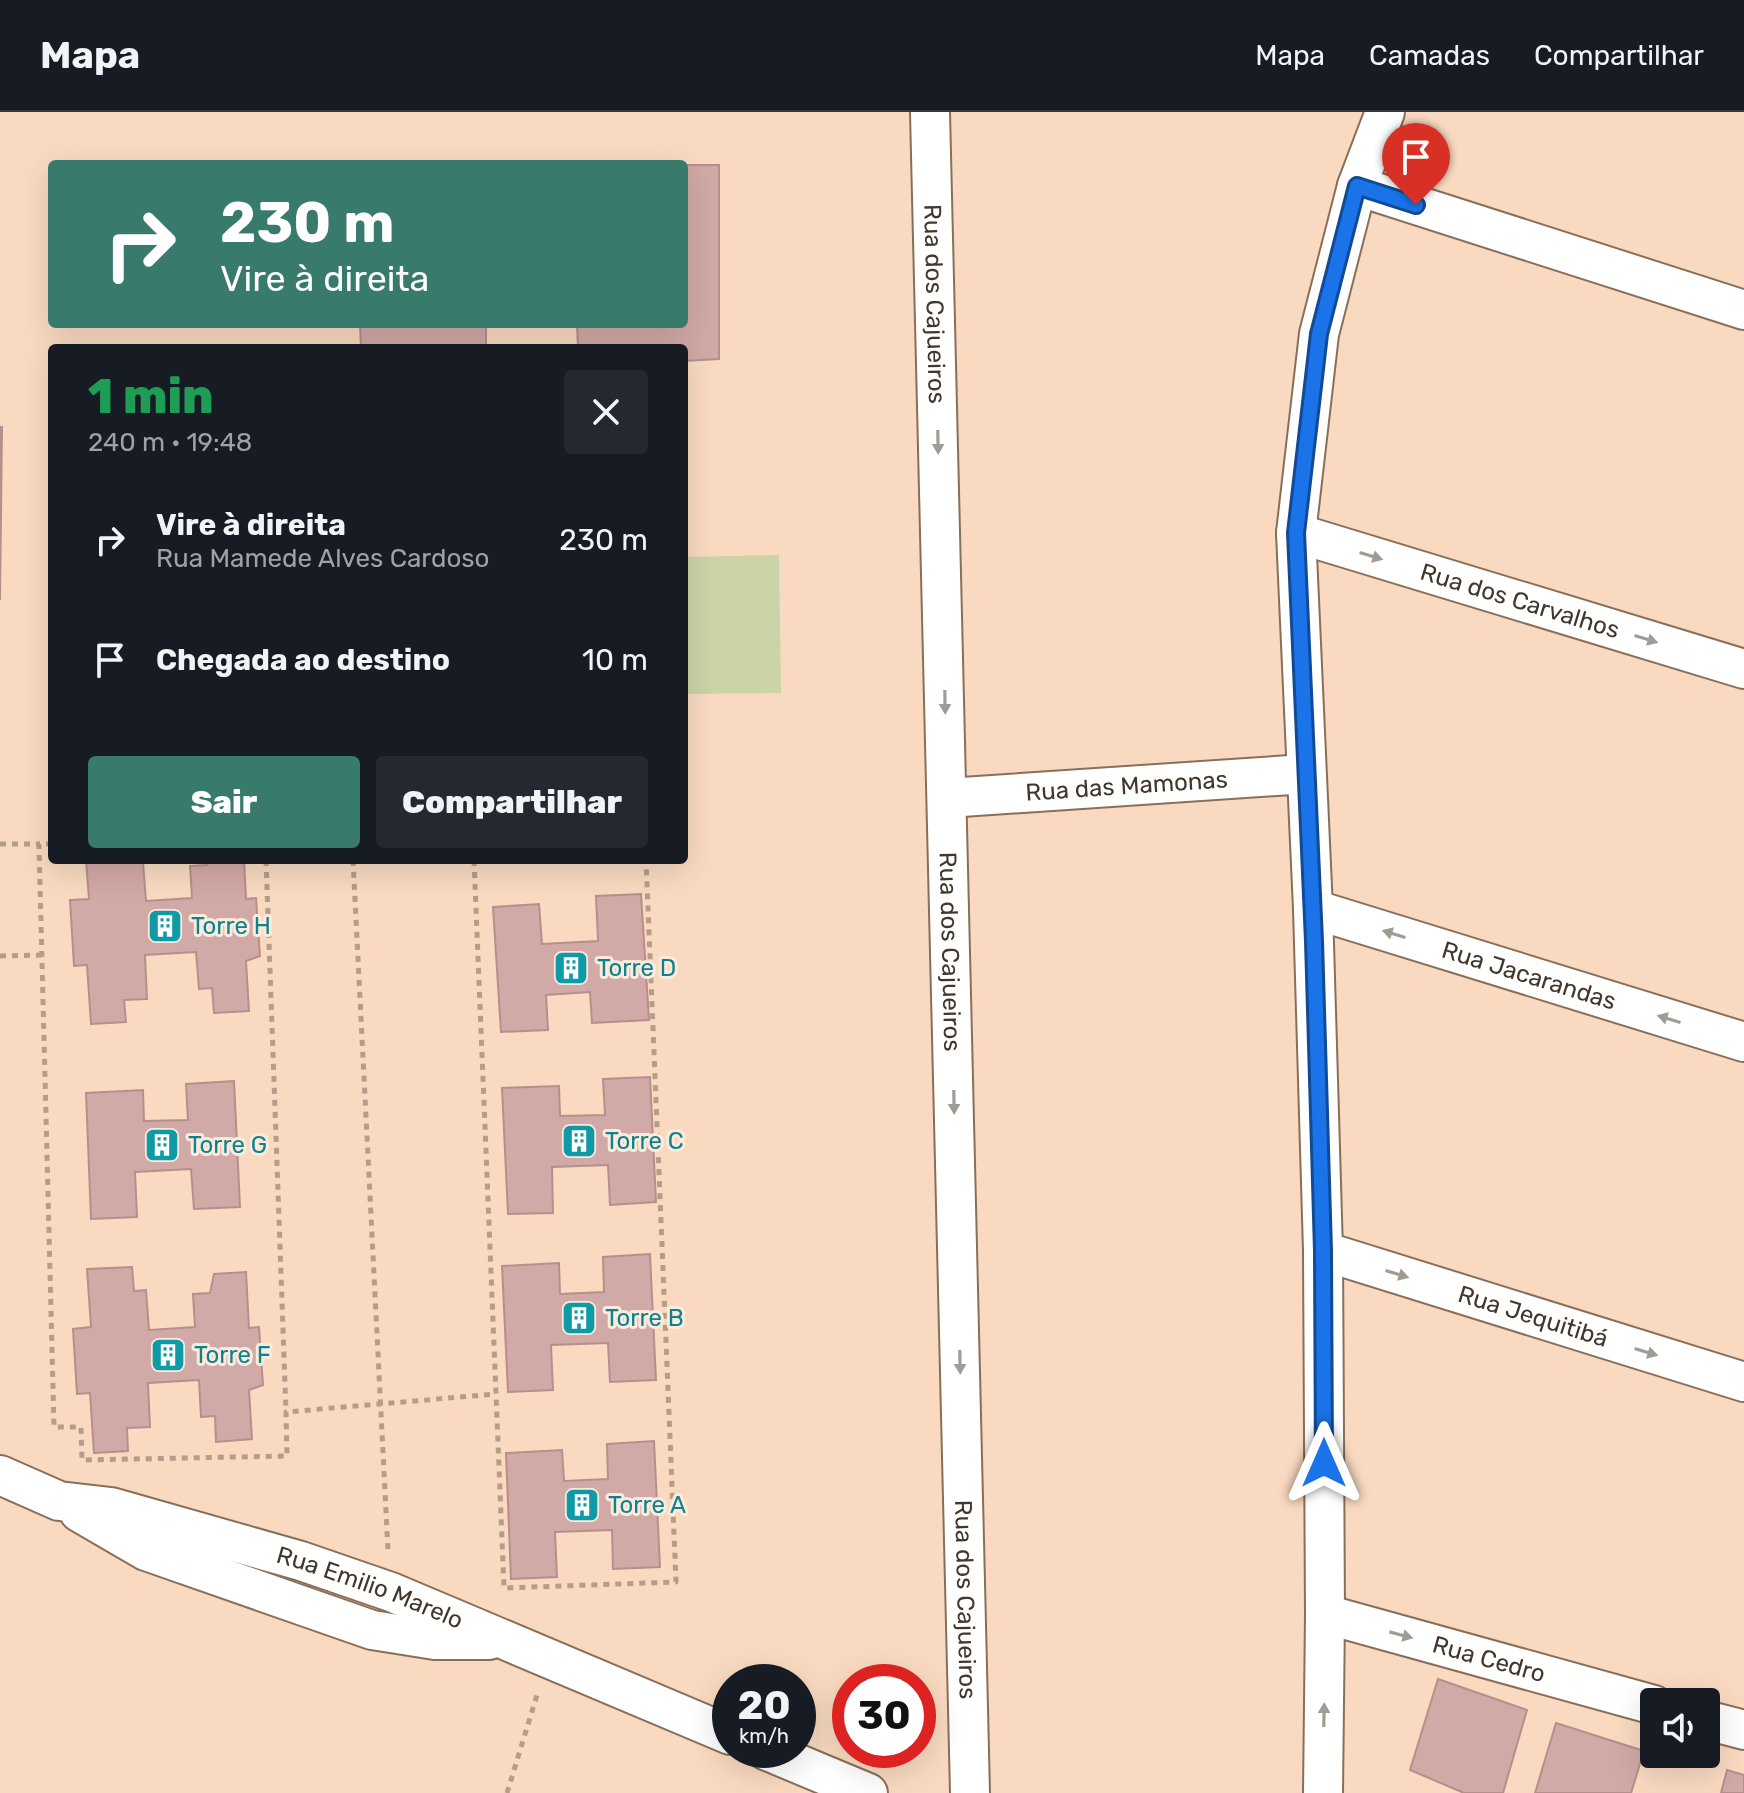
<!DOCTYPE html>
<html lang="pt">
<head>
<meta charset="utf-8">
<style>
  :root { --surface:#171b24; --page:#242831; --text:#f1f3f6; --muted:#9ea1a6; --line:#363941; --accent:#387b6d }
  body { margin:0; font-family:Rubik,sans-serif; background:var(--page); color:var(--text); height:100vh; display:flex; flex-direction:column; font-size:30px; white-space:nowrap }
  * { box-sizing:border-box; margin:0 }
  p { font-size:26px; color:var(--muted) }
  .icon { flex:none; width:44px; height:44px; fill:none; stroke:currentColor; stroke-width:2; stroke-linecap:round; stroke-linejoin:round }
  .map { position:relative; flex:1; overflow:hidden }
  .panel { position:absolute; left:48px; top:232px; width:640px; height:520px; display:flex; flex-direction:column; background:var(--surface); border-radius:8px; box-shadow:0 8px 32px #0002 }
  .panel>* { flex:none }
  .guide { position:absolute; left:48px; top:48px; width:640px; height:168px; border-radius:8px; box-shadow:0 8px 32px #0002; background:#387b6d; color:#fff; overflow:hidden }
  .controls { position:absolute; left:1640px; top:1576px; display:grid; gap:16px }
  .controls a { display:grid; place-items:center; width:80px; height:80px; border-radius:8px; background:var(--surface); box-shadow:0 8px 32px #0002; font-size:40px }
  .speed { position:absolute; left:712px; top:1552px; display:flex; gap:16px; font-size:40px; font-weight:700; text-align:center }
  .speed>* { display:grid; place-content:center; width:104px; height:104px; border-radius:50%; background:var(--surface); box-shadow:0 8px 32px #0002; line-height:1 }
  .speed small { font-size:20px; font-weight:400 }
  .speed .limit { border:12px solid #d22; background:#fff; color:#111 }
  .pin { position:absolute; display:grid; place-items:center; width:68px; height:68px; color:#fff; margin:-82px -34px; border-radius:50% 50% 50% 0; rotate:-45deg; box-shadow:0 0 8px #0007 }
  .pin .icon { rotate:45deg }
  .me { position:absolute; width:88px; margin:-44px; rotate:0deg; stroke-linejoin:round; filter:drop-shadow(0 0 6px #0008) }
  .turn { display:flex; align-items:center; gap:28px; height:168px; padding:0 40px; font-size:36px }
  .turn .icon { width:104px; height:104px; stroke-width:2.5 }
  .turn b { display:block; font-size:56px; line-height:68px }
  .round { display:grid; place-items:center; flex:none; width:84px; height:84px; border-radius:8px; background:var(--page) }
  .head { display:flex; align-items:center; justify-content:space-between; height:136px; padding:0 40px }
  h1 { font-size:48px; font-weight:800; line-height:60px; color:#1e9e55 }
  .cta { display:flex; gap:16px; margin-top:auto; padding:16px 40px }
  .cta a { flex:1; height:92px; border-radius:8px; background:var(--accent); color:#fff; font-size:32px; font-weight:800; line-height:92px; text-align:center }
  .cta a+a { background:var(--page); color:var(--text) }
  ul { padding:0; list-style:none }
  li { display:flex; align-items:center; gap:24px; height:120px; padding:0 40px }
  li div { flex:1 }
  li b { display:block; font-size:30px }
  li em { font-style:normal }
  header { display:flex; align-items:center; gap:48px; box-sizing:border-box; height:112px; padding:0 40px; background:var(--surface); border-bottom:2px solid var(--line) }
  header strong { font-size:38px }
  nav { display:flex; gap:44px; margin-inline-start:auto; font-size:28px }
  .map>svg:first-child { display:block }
  .green { fill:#cbd4a7 }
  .building { fill:#d1a9a6; stroke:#b68f8c; stroke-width:2 }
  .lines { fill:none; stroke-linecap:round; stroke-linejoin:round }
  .minor-casing { stroke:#8a6f58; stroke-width:42 }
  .path { stroke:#b59d89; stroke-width:5; stroke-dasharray:6 6; stroke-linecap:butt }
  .minor { stroke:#fff; stroke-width:38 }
  .oneway { fill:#a19b96 }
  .route-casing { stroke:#114b97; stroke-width:20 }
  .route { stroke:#1a73e8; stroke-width:14 }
  .labels { text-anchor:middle; stroke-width:6; stroke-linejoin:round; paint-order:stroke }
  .street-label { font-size:24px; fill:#43372d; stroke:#fdeadb }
  .culture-label { font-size:24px; fill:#0d838f; stroke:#fdeadb; text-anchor:start }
</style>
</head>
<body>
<header>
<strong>Mapa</strong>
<nav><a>Mapa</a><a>Camadas</a><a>Compartilhar</a></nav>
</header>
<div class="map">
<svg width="1744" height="1681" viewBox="0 0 1744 1681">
  <rect width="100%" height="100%" fill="#f9dac1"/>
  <path class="green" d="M779,443L781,581L684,582V445Z"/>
  <path class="building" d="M684,53H719V247L684,249V236H578L577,212H684Z
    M360,212H486V236H361Z
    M0,315H2L0,488Z
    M86,748L143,750L146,789L192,786L190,754L207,753L208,748H244L246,787L256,786L260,844L246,849L249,899L214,901L212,876L199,877L196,840L145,843L147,887L124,888L126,910L91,912L87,853L74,854L70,788L89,787Z
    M641,782L649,908L592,911L590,880L546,883L548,918L501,920L493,795L539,792L542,832L598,829L596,784Z
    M650,965L656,1090L610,1093L608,1053L552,1055L553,1101L508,1102L502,976L559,974L560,1004L605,1003L603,967Z
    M234,969L240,1095L194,1097L191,1057L135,1060L137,1105L91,1107L86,981L143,978L144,1009L188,1008L186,972Z
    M650,1142L656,1268L610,1270L608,1231L551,1233L553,1278L508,1280L502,1154L559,1151L560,1182L604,1180L603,1145Z
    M132,1155L134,1179L146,1178L149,1218L195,1215L193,1182L210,1181L214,1162L246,1160L249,1216L259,1215L263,1273L249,1278L252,1327L216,1330L215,1304L201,1305L199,1268L148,1271L150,1315L127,1316L128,1339L94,1341L90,1281L77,1282L73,1217L91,1215L87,1157Z
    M654,1329L660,1455L613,1457L612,1418L555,1420L557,1465L511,1467L506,1341L562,1338L564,1369L608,1367L607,1332Z
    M1438,1567L1527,1598L1503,1681H1464L1410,1658Z
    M1556,1611L1644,1639L1631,1681H1535Z
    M1727,1658L1744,1663V1681H1721Z"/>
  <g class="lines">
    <g class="minor-casing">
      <g id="minor">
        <path id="s1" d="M930,0L970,1681"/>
        <path d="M1357,74L1744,198"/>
        <path id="s2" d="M1296,421L1744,557"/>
        <path id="s3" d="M947,686L1306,662"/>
        <path id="s4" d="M1313,797L1744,930"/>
        <path id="s5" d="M1323,1139L1744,1270"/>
        <path id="s6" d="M0,1363L59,1389L111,1395L301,1449L391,1480L730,1623"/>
        <path d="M79,1400L146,1439L372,1518L435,1528H489"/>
        <path id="s7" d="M1325,1502L1654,1593"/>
        <path d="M1706,1608L1744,1618"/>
        <path d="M765,1638L868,1681"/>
        <path d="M1323,1681L1325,1502L1323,1139L1313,797L1296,421L1319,222L1357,74L1385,0"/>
      </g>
    </g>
    <path class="path" d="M0,732H39
      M52,732H39L54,1315H81L82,1348L287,1344L286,1300L496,1282
      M266,748L286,1300
      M353,748L388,1439
      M474,748L504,1476L676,1470L646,748
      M0,844L42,843
      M507,1681L537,1583"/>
    <use href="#minor" class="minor"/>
  </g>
  <defs><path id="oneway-solid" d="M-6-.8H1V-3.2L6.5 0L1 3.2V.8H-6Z" transform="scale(2)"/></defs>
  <g class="oneway">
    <use href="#oneway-solid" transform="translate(938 330) rotate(89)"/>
    <use href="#oneway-solid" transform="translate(1371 444) rotate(17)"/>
    <use href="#oneway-solid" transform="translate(1646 527) rotate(17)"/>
    <use href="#oneway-solid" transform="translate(945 590) rotate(89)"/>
    <use href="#oneway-solid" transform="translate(1394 822) rotate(-163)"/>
    <use href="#oneway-solid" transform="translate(1669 907) rotate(-163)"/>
    <use href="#oneway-solid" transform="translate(954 990) rotate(89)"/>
    <use href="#oneway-solid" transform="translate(1397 1162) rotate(17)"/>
    <use href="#oneway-solid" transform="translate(1646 1240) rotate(17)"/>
    <use href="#oneway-solid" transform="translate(960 1250) rotate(89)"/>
    <use href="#oneway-solid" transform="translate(1401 1523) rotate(15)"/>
    <use href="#oneway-solid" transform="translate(1324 1603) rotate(-89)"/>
  </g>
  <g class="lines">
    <g class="route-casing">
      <path id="route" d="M1324,1351L1323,1139L1314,829L1296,421L1319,222L1357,74L1416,93"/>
    </g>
    <use href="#route" class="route"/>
  </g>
  <defs>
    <g id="building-square" transform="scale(1.8)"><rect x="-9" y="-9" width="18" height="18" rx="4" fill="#0f9aa8" stroke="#fdeadb"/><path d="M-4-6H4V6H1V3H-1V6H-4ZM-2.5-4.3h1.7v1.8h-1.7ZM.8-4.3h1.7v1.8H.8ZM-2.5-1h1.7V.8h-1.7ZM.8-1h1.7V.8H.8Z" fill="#fff"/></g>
  </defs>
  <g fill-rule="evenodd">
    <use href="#building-square" x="165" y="814"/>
    <use href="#building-square" x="571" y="856"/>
    <use href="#building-square" x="579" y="1029"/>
    <use href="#building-square" x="162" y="1033"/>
    <use href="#building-square" x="579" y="1206"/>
    <use href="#building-square" x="168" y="1243"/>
    <use href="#building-square" x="582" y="1393"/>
  </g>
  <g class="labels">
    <g class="street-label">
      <text dy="8" stroke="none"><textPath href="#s1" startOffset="192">Rua dos Cajueiros</textPath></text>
      <text dy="8" stroke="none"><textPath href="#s2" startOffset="234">Rua dos Carvalhos</textPath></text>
      <text dy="8" stroke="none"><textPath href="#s3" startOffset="180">Rua das Mamonas</textPath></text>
      <text dy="8" stroke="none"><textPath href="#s1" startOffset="840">Rua dos Cajueiros</textPath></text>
      <text dy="8" stroke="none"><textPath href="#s4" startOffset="226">Rua Jacarandas</textPath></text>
      <text dy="8" stroke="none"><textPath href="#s5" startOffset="220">Rua Jequitibá</textPath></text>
      <text dy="8" stroke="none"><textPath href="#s6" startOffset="388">Rua Emilio Marelo</textPath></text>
      <text dy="8" stroke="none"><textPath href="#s1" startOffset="1488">Rua dos Cajueiros</textPath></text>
      <text dy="8" stroke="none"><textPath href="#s7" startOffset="170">Rua Cedro</textPath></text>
    </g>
    <g class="culture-label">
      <text x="191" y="822">Torre H</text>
      <text x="597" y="864">Torre D</text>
      <text x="605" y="1037">Torre C</text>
      <text x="188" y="1041">Torre G</text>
      <text x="605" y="1214">Torre B</text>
      <text x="194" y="1251">Torre F</text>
      <text x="608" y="1401">Torre A</text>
    </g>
  </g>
</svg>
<div class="controls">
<a><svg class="icon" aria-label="sound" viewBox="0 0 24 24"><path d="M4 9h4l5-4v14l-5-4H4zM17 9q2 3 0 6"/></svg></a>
</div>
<div class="speed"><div>20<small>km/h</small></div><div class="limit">30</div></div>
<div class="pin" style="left:1416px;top:93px;background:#d93025"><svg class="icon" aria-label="arrive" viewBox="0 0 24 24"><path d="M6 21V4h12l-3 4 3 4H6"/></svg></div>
<svg class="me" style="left:1324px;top:1351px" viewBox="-20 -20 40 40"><path d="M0-17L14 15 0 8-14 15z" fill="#1a73e8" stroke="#fff" stroke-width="4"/></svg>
<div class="guide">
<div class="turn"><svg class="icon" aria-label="right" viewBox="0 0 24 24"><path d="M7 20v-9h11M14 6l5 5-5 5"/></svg><div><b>230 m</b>Vire à direita</div></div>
</div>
<section class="panel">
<div class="head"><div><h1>1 min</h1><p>240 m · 19:48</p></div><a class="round"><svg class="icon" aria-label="close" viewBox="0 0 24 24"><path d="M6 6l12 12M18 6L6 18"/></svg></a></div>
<ul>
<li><svg class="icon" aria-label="right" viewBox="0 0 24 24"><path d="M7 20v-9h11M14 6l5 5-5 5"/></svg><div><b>Vire à direita</b><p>Rua Mamede Alves Cardoso</p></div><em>230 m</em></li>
<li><svg class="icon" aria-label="arrive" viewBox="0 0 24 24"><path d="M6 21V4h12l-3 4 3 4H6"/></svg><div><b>Chegada ao destino</b></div><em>10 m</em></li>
</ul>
<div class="cta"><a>Sair</a><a>Compartilhar</a></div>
</section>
</div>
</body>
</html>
